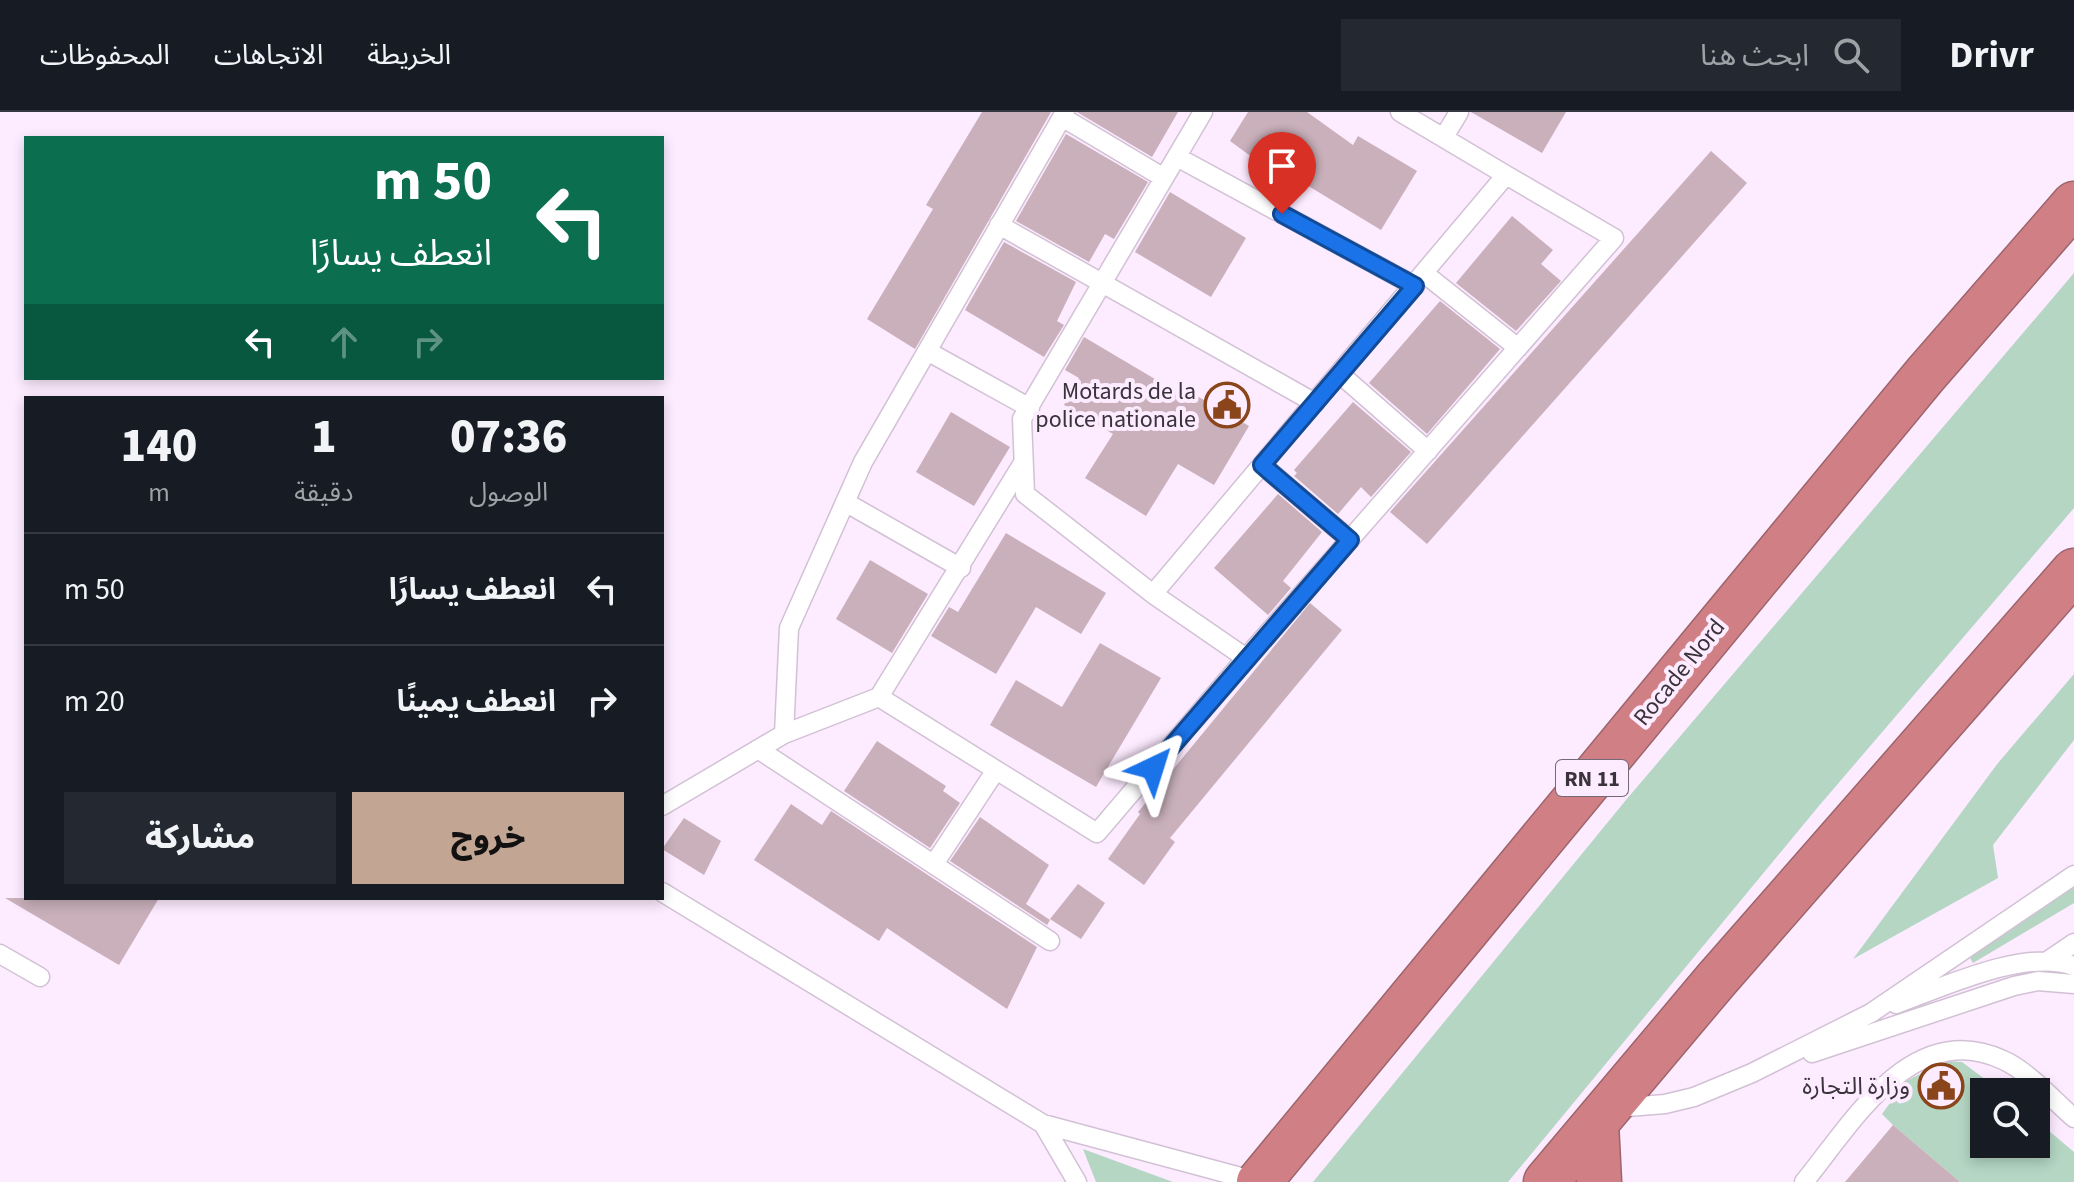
<!DOCTYPE html>
<html lang="ar">
<head>
<meta charset="utf-8">
<style>
  :root { --surface:#171b24; --page:#242831; --text:#f1f3f6; --muted:#9ea1a6; --line:#363941; --accent:#c3a593 }
  body { margin:0; font-family:"Source Sans 3","Noto Sans Arabic",sans-serif; background:var(--page); color:var(--text); direction:rtl; height:100vh; display:flex; flex-direction:column; font-size:30px; white-space:nowrap }
  * { box-sizing:border-box; margin:0 }
  p { font-size:26px; color:var(--muted) }
  .icon { flex:none; width:44px; height:44px; fill:none; stroke:currentColor; stroke-width:2; stroke-linecap:round; stroke-linejoin:round }
  .map { position:relative; flex:1; overflow:hidden; direction:ltr }
  .drawer { position:absolute; left:24px; top:284px; width:640px; height:504px; display:flex; flex-direction:column; background:var(--surface); border-radius:0px; box-shadow:0 4px 12px #0003; direction:rtl }
  .drawer>* { flex:none }
  .guide { position:absolute; left:24px; top:24px; width:640px; height:244px; border-radius:0px; box-shadow:0 4px 12px #0003; direction:rtl; background:#0b6e4f; color:#fff; overflow:hidden }
  .buttons { position:absolute; left:1970px; top:966px; display:grid; gap:16px }
  .buttons a { display:grid; place-items:center; width:80px; height:80px; border-radius:0px; background:var(--surface); box-shadow:0 4px 12px #0003; font-size:40px }
  .pin { position:absolute; display:grid; place-items:center; width:68px; height:68px; color:#fff; margin:-82px -34px; border-radius:50% 50% 50% 0; rotate:-45deg; box-shadow:0 0 8px #0007 }
  .pin .icon { rotate:45deg }
  .me { position:absolute; width:88px; margin:-44px; rotate:41deg; stroke-linejoin:round; filter:drop-shadow(0 0 6px #0008) }
  .turn { display:flex; align-items:center; gap:28px; height:168px; padding:0 40px; font-size:36px }
  .turn .icon { width:104px; height:104px; stroke-width:2.5 }
  .turn b { display:block; font-size:56px; line-height:68px }
  .lanes { display:flex; align-items:center; height:76px; padding:0 40px; background:#0003; justify-content:center; gap:40px; direction:ltr }
  .lanes .off { opacity:.35 }
  .eta { display:flex; justify-content:space-evenly; align-items:center; height:136px; text-align:center }
  .eta b { font-size:48px; font-weight:800; line-height:56px }
  .action { display:flex; gap:16px; margin-top:auto; padding:16px 40px }
  .action a { flex:1; height:92px; border-radius:0px; background:var(--accent); color:#111; font-size:32px; font-weight:800; line-height:92px; text-align:center }
  .action a+a { background:var(--page); color:var(--text) }
  ul { padding:0; list-style:none }
  li { display:flex; align-items:center; gap:24px; height:112px; padding:0 40px; border-top:2px solid var(--line) }
  li div { flex:1 }
  li b { display:block; font-size:30px }
  li em { font-style:normal }
  header { display:flex; align-items:center; gap:48px; box-sizing:border-box; height:112px; padding:0 40px; background:var(--surface); border-bottom:2px solid var(--line) }
  header strong { font-size:38px }
  nav { display:flex; gap:44px; margin-inline-start:auto; font-size:28px }
  .search { width:560px; height:72px; background:var(--page); display:flex; align-items:center; gap:20px; box-sizing:border-box; padding:0 28px; border-radius:0px; color:var(--muted); font-size:30px }
  .map>svg:first-child { display:block }
  .green { fill:#b4d6c3 }
  .building { fill:#c9b0bb }
  .lines { fill:none; stroke-linecap:round; stroke-linejoin:round }
  .lane-casing { stroke:#d2c1d5; stroke-width:21 }
  .highway-casing { stroke:#9c656b; stroke-width:47 }
  .lane { stroke:#fff; stroke-width:18 }
  .highway { stroke:#d08085; stroke-width:44 }
  .route-casing { stroke:#114b97; stroke-width:20 }
  .route { stroke:#1a73e8; stroke-width:14 }
  .labels { text-anchor:middle; stroke-width:8; stroke-linejoin:round; paint-order:stroke }
  .shield { fill:#fdebff; stroke:#746a76; stroke-width:2 }
  .shield-label { font-size:22px; font-weight:bold; fill:#3a333b }
  .poi-label { font-size:24px; fill:#3a333b; stroke:#fdebff; text-anchor:end }
  .street-label { font-size:24px; fill:#3a333b; stroke:#fdebff }
</style>
</head>
<body>
<header>
<strong>Drivr</strong>
<div class="search"><svg class="icon" aria-label="search" viewBox="0 0 24 24"><circle cx="10" cy="10" r="6"/><path d="M15 15l6 6"/></svg>ابحث هنا</div>
<nav><a>الخريطة</a><a>الاتجاهات</a><a>المحفوظات</a></nav>
</header>
<div class="map">
<svg width="2074" height="1070" viewBox="0 0 2074 1070">
  <rect width="100%" height="100%" fill="#fdebff"/>
  <path class="green" d="M2074,161V396L1818,695L1508,1070H1313L1626,688Z
    M2074,562V628L1993,733L1998,766L1853,847L1998,651Z
    M2074,772V791L1973,851L1965,837Z
    M1947,949L1962,950L2002,980H1984V1032H2036V1008L2074,1040V1070H1960L1893,1013L1882,1002L1906,969Z
    M1083,1037L1173,1070H1096Z"/>
  <path class="building" d="M982,0H1051L915,237L867,207L933,97L926,93Z
    M1077,0H1178L1152,45Z
    M1248,0H1307L1353,33L1358,24L1417,59L1381,118L1282,58L1278,64L1230,29Z
    M1471,0H1566L1542,41Z
    M1066,22L1148,70L1114,127L1105,122L1089,150L1016,109Z
    M1711,39L1747,71L1427,432L1390,400Z
    M1170,80L1246,126L1211,185L1135,140Z
    M1512,104L1553,138L1541,152L1561,169L1516,219L1456,171Z
    M1004,130L1076,170L1057,209L1064,213L1044,245L965,198Z
    M1440,189L1500,237L1427,322L1369,271Z
    M1084,225L1187,286L1190,280L1249,314L1214,373L1178,352L1146,404L1085,366L1113,322L1064,293L1079,266L1065,258Z
    M1353,290L1411,340L1371,385L1361,375L1338,402L1294,364L1297,361L1294,358Z
    M951,300L1010,335L974,394L916,360Z
    M1278,382L1322,420L1283,469L1291,476L1268,503L1214,456Z
    M1006,421L1106,481L1081,522L1036,495L996,562L931,524L949,495L958,500Z
    M870,448L928,482L892,541L836,507Z
    M1310,491L1342,518L1170,726L1175,730L1144,773L1108,747L1140,702L1138,700Z
    M1100,531L1161,566L1096,675L990,613L1016,568L1062,595Z
    M877,629L946,674L943,679L960,691L930,736L844,679Z
    M791,692L822,713L831,699L1037,835L1007,897L887,816L879,829L754,748Z
    M980,705L1049,753L1026,792L1050,808L1047,813L950,749Z
    M684,706L721,729L704,763L662,737Z
    M1078,772L1105,791L1081,827L1050,807Z
    M5,786H159L119,853Z
    M1893,1013L1960,1070H1845Z"/>
  <g class="lines">
    <g class="lane-casing">
      <path id="lane" d="M1062,5L1164,66
        M1444,25L1459,0
        M1177,45L1415,174
        M999,113L1315,291
        M1425,162L1518,236
        M927,239L1030,296
        M1340,262L1428,339
        M1262,353L1350,428
        M845,390L961,456
        M1153,482L1506,63L1400,0
        M1246,546L1614,126L1506,63
        M879,585L1023,351
        M784,622L789,516L863,350L1065,0
        M758,637L1050,829
        M662,694L784,622L879,585L1097,721L1246,546L1153,482L1025,382L1022,307L1203,0
        M934,752L994,661
        M662,780L1043,1012L1259,1070
        M0,842L40,865
        M2049,848L2074,831
        M1896,892C1944,875 2025,836 2074,854
        M1812,941L2014,874L2038,869L2074,872
        M1615,996L1665,992L1694,985L1752,961L1871,901L2074,763
        M1043,1012L1077,1070
        M1804,1070C1853,1010 1912,906 2003,948C2028,959 2053,988 2074,1006"/>
    </g>
    <g class="highway-casing">
      <path id="highway" d="M1596,1011L1599,1070
        M1259,1070L1925,263L2074,92
        M1546,1070L1716,868L2074,459"/>
    </g>
    <use href="#lane" class="lane"/>
    <use href="#highway" class="highway"/>
  </g>
  <g class="lines">
    <g class="route-casing">
      <path id="route" d="M1153,656L1350,428L1262,353L1415,174L1282,102"/>
    </g>
    <use href="#route" class="route"/>
  </g>
  <defs>
    <g id="civic-ring" transform="scale(2.3)"><circle r="9.5" fill="#fdebff" stroke="#8a451b" stroke-width="1.5"/><path d="M-.6-6.5H3V-4.5H.6V-3L4-1V1h2V6H-6V1h2V-1L-.6-3ZM-1.2 2.5V6h2.4V2.5Z" fill="#8a451b"/></g>
  </defs>
  <g fill-rule="evenodd">
    <use href="#civic-ring" x="1227" y="293"/>
    <use href="#civic-ring" x="1941" y="974"/>
  </g>
  <g class="labels">
    <rect class="shield" x="1556" y="648" width="72" height="36" rx="6"/>
    <g class="shield-label">
      <text x="1592" y="674">RN 11</text>
    </g>
    <g class="poi-label">
      <text x="1196" y="287">Motards de la<tspan x="1196" dy="28">police nationale</tspan></text>
      <text x="1910" y="982">وزارة التجارة</text>
    </g>
    <g class="street-label">
      <text transform="translate(1679 560) rotate(-51)" y="8">Rocade Nord</text>
    </g>
  </g>
</svg>
<div class="buttons">
<a><svg class="icon" aria-label="search" viewBox="0 0 24 24"><circle cx="10" cy="10" r="6"/><path d="M15 15l6 6"/></svg></a>
</div>
<div class="pin" style="left:1282px;top:102px;background:#d93025"><svg class="icon" aria-label="arrive" viewBox="0 0 24 24"><path d="M6 21V4h12l-3 4 3 4H6"/></svg></div>
<svg class="me" style="left:1153px;top:656px" viewBox="-20 -20 40 40"><path d="M0-17L14 15 0 8-14 15z" fill="#1a73e8" stroke="#fff" stroke-width="4"/></svg>
<div class="guide">
<div class="turn"><svg class="icon" aria-label="left" viewBox="0 0 24 24"><path d="M17 20v-9H6M10 6l-5 5 5 5"/></svg><div><b>50 m</b>انعطف يسارًا</div></div>
<div class="lanes"><svg class="icon" aria-label="left" viewBox="0 0 24 24"><path d="M17 20v-9H6M10 6l-5 5 5 5"/></svg><svg class="icon off" aria-label="ahead" viewBox="0 0 24 24"><path d="M12 20V5M6 11l6-6 6 6"/></svg><svg class="icon off" aria-label="right" viewBox="0 0 24 24"><path d="M7 20v-9h11M14 6l5 5-5 5"/></svg></div>
</div>
<section class="drawer">
<div class="eta">
<div><b>07:36</b><p>الوصول</p></div>
<div><b>1</b><p>دقيقة</p></div>
<div><b>140</b><p>m</p></div>
</div>
<ul>
<li><svg class="icon" aria-label="left" viewBox="0 0 24 24"><path d="M17 20v-9H6M10 6l-5 5 5 5"/></svg><div><b>انعطف يسارًا</b></div><em>50 m</em></li>
<li><svg class="icon" aria-label="right" viewBox="0 0 24 24"><path d="M7 20v-9h11M14 6l5 5-5 5"/></svg><div><b>انعطف يمينًا</b></div><em>20 m</em></li>
</ul>
<div class="action"><a>خروج</a><a>مشاركة</a></div>
</section>
</div>
</body>
</html>
